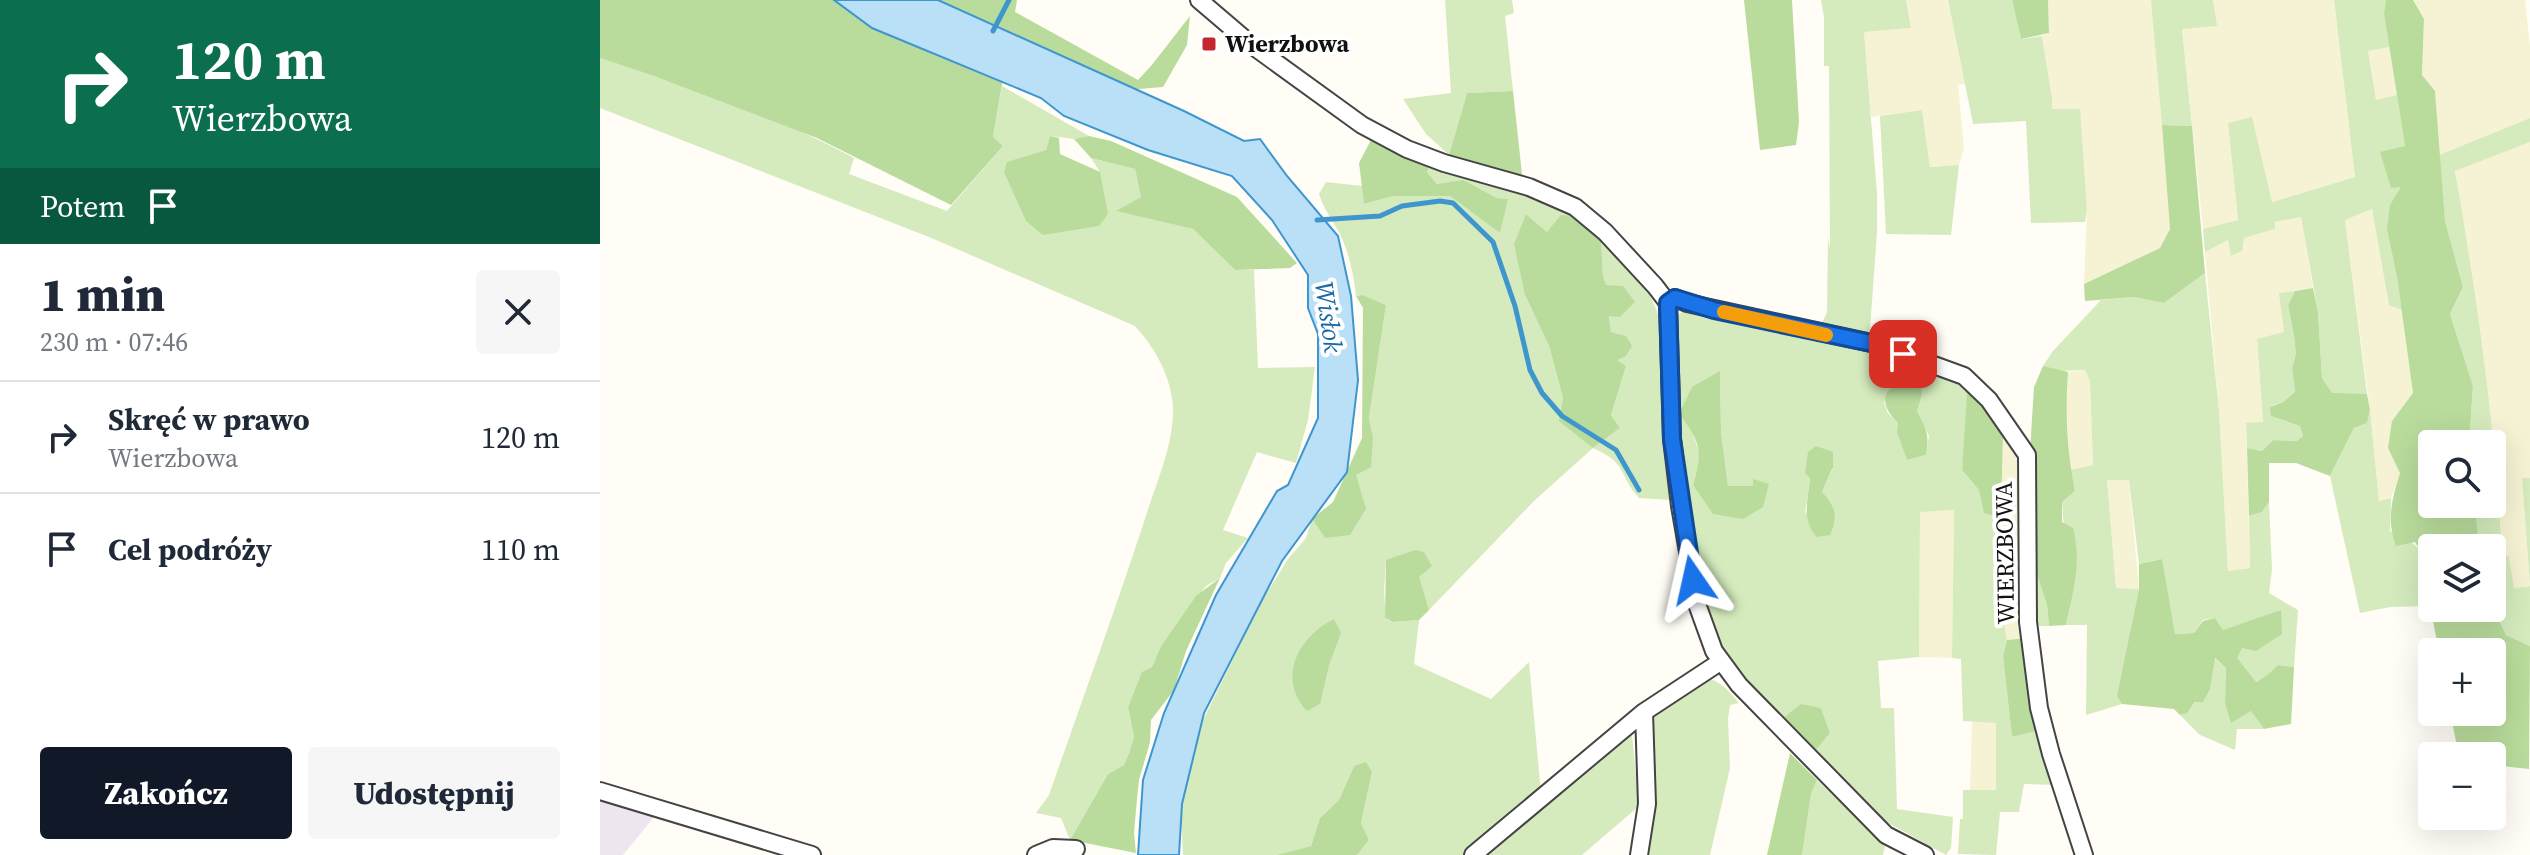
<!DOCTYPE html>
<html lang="pl">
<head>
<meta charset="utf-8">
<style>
  :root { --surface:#fff; --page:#f6f6f7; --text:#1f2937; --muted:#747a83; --line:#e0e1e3; --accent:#111827 }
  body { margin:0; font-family:"Source Serif 4",serif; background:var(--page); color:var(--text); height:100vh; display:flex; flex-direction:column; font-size:30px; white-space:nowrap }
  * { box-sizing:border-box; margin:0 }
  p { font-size:26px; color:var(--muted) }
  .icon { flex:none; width:44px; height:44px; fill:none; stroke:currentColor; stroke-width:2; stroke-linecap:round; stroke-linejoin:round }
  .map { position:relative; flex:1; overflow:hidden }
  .side { display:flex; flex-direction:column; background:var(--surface); width:600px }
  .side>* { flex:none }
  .banner { background:#0b6e4f; color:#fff; overflow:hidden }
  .tools { position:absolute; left:1818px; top:430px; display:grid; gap:16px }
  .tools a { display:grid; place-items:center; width:88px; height:88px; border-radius:8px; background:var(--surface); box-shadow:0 8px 32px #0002; font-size:40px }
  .pin { position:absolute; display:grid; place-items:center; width:68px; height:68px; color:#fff; margin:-34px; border-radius:16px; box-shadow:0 4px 12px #0006 }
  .me { position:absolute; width:88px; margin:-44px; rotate:349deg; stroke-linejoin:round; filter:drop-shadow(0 0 6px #0008) }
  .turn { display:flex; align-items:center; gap:28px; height:168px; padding:0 40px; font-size:36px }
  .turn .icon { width:104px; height:104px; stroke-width:2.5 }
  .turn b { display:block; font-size:56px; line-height:68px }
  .then { display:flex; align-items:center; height:76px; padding:0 40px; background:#0003; gap:16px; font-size:30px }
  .round { display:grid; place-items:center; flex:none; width:84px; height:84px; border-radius:8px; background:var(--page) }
  .head { display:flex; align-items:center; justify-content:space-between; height:136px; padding:0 40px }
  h1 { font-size:48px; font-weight:800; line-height:60px }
  .primary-button { display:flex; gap:16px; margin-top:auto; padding:16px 40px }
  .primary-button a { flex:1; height:92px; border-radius:8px; background:var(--accent); color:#fff; font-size:32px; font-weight:800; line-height:92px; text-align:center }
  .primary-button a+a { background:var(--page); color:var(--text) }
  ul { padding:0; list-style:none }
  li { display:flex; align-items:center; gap:24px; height:112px; padding:0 40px; border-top:2px solid var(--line) }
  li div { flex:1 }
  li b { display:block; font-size:30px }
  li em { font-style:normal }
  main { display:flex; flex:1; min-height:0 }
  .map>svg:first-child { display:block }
  .industrial { fill:#eee6ef }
  .farmland { fill:#f6f3d4 }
  .green { fill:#d5ebbd; fill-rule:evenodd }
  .forest { fill:#b9dc9c }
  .water { fill:#b9e0f7; stroke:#3f96cf; stroke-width:2 }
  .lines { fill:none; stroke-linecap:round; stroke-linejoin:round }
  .stream { stroke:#3f96cf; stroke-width:5 }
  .street-casing { stroke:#444; stroke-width:20 }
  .street { stroke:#fff; stroke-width:16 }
  .route-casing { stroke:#114b97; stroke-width:20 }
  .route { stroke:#1a73e8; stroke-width:14 }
  .slow { stroke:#f59e0b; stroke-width:14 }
  .poi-dot { fill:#c4262e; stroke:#fff; stroke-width:3 }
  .labels { text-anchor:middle; stroke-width:8; stroke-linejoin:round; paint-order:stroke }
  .poi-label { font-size:24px; font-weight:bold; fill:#111; stroke:#fff; text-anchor:start }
  .street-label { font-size:24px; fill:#111; stroke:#fff }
  .water-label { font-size:26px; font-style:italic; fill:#1768a6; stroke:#fff }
</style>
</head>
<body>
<main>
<section class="side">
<div class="banner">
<div class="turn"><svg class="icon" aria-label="right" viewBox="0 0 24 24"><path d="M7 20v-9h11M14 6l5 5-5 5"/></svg><div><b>120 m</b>Wierzbowa</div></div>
<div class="then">Potem<svg class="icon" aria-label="arrive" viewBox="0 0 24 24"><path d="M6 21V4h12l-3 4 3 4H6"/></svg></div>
</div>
<div class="head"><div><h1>1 min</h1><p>230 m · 07:46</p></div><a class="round"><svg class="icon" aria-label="close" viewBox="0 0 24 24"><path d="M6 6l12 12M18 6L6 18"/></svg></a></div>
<ul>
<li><svg class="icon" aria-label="right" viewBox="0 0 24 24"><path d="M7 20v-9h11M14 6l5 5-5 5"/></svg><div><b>Skręć w prawo</b><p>Wierzbowa</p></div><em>120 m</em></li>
<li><svg class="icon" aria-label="arrive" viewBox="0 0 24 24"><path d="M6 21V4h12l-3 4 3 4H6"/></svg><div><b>Cel podróży</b></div><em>110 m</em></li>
</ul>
<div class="primary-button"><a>Zakończ</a><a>Udostępnij</a></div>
</section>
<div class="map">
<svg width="1930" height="855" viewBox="0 0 1930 855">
  <rect width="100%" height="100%" fill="#fffdf5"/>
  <path class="industrial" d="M0,800L54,817L23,855H0Z"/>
  <path class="farmland" d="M1306,0H1348L1365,84L1358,85L1364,148L1359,165L1330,167L1322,110L1271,117L1264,32L1311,28Z
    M1448,0H1551L1556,36L1570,229L1560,248L1484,284L1487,209L1479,109L1451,110L1452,98L1442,36L1449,33Z
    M1613,0H1734L1755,177L1671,202L1628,123L1638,220L1603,229L1582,28L1616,25Z
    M1813,0H1925L1930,47V118L1839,155L1835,91L1822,75L1824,19Z
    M1790,47L1797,95L1776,101L1768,51Z
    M1930,142V478L1922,479L1930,586L1913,588L1910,558L1902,554L1898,478L1855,170Z
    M1772,209L1789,304L1802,310L1813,393L1792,421L1800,473L1791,498L1779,502L1770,410L1745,220Z
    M1701,217L1713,288L1680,293L1684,332L1657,340L1663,423L1646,424L1650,568L1628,571L1619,411L1605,252L1628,240L1632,256L1644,238L1675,229L1674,222Z
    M1485,370L1490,381L1493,465L1470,470L1466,398L1468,372Z
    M1403,433L1415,453L1420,469L1427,638L1407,640L1403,618L1400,528Z
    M1507,480H1529L1539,589L1516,588Z
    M1354,510L1352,658L1319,657L1320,511Z
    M1372,722H1396V790H1370Z"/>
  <path class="green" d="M845,0H912L914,13L905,16L913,91L867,93L849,155L826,134L803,99L851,93Z
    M1221,0H1306L1311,28L1264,32L1277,194V232L1270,329L1268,335L1219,330L1227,312L1228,237L1230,249L1229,66H1224V17Z
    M1348,0H1412L1421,39L1442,36L1452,98V109H1480L1487,210L1485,222L1431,223L1426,121L1373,124Z
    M1551,0H1613L1617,26L1582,29L1592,126L1562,125Z
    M1734,0H1786L1784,13L1790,47L1768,51L1776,100L1797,95L1805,146L1780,153L1802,186L1797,276L1802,310L1789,305L1772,209L1745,220L1767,394H1732L1722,378L1718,312L1701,217L1675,222V229L1644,238L1642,251L1631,256L1628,240L1605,252L1603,229L1638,220L1628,123L1652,117L1672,202L1755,177Z
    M0,58C86,86 175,115 254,158L249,174L347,211L403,146L393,137L402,86L489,136L474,139L450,136L446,150L500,172L491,158L535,169L541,197L517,211L593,229L635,270H654L658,368L715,367L708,420L696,463L657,452L623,530L648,538L626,563L620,578L606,586L560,648L552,667L542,673L528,707L534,737L529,753L524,765L508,774L470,840L461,818L436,813L449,795C481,703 515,611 545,519C556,483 574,445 573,407C571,376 555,348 535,326L329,237L0,108Z
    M1322,110L1330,167L1359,165L1351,235L1286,234L1280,116Z
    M1930,118V142L1855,171C1877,297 1895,425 1902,553L1909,557L1914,588L1930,586L1922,478H1930V646L1906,635L1892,606V548H1879L1875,504H1892V444H1869L1873,386L1850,314L1863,287L1845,221L1839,155Z
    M830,164L947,200L974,216L947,232L926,214L925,295L949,346L963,398L962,416L993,448L1020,428L1011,415L1026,366L1016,360L1020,334L1011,333L1006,286L1003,276L1001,240C1027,263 1054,291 1061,325L1064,424L1071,500L1039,498C1018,475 1029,464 993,448L935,500L829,610L818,577L786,560L784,591L786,619L793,622L819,620L814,664L891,699L929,662L941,794L862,855H757L769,840L761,823L772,772L754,766L739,800L720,818L711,846L676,855H583L581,810L601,724L662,601L688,559L706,538L712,519L725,538L773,437L769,418L786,305L763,295L756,296C754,276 749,253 740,234C732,219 725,212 719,194L726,182L762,186L764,204L793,196H850L900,232L907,199L897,198L863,181L837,184L827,172Z
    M1605,273L1619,411L1628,571L1650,568L1649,516L1662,512L1669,502L1672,569L1669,593L1698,610L1694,667L1678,665L1671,674L1655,682L1636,658L1642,648L1681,634V611L1623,630L1615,618L1603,620L1594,633L1575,634L1561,559L1539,564L1529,480H1507L1516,588L1539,589L1518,695L1522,704L1486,715L1487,625H1466L1470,607L1462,502L1475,491L1470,470L1493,465L1490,381L1485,370L1459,371L1443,366L1453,351L1501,300L1534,297L1564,303Z
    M1695,291L1688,305L1694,336L1696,354L1692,369L1695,392L1683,402L1671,406V416L1700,426L1703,436L1697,441L1673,440L1662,451L1647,448L1646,423L1663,422L1657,339L1684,332L1679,293Z
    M1090,307L1315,361L1352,376L1370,389L1362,470L1379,490L1395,516L1401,513L1403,618L1407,640L1403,656L1412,737L1440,730L1457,785L1424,784L1419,812H1400L1396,855L1358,854L1360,819H1363V790H1396V723L1363,721L1361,659L1352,658L1354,510L1320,512L1319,657L1278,661L1281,708H1294L1297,809L1353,817L1351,848L1346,855L1283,820L1216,750L1230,733L1221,708L1201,705L1184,717C1160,694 1131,671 1116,640C1106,619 1103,592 1099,569C1081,486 1071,400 1078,315ZM1120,371L1121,432L1128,487H1154L1153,480L1163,507L1093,485L1101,459L1092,430ZM1322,395L1317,411L1329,436L1326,455L1307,460L1298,423L1287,412L1284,401ZM1233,468L1222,492L1205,514L1210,478Z
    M1770,410L1779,501L1791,498L1790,531C1829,549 1832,560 1832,602L1830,606L1790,607L1760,613L1730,476L1754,428L1767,423Z
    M1435,569L1447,605L1449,626H1436Z
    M1614,658L1626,668L1625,704L1631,722L1651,711L1664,729H1637L1635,750L1600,735L1580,715C1598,709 1611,675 1614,658Z
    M1104,678C1119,679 1130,692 1139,703L1130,705L1128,719L1130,768L1110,855H1043L1052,715Z
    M1032,734L1039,806L982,855H881Z
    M1217,780L1285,846L1283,855H1202L1211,794Z"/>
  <path class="forest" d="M0,0H417L415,12L538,80L551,66L590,16L587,45L563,87L527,90L411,32L393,137L403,146L351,205L217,138L54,76L0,58Z
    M1144,0H1192L1199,122L1196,145L1160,150Z
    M1412,0H1448L1449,33L1421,39Z
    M1786,0H1813L1824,19L1822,75L1835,91L1845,221L1863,287L1850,314L1873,386L1869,444H1832V504H1875L1879,548H1832V574L1830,565L1815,542L1796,546C1786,521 1792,498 1800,473L1788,448L1792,421L1813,393L1797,276L1787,229L1790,205L1801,187L1791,188L1780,152L1805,146L1784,13Z
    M913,91L922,174L919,179L855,161L849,155L867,93Z
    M1562,125L1592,126L1605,273L1564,303L1534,297L1485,301L1484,284L1560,248L1570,229Z
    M774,134L830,164L827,172L837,184L863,180L897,198L908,199L900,233L850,196H793L764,204L759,163Z
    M450,136L459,138L460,154L500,172L508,214L499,226L443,235L426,221L404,172L407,162L446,150Z
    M489,136L511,141L637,197L697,263L690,268L635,270L593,229L516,211L541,197L535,169L491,158L474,139Z
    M926,214L947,232L961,215L974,216L1001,240L1003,276L1006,285L1023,286L1035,302L1020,317L1009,316L1011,332L1026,336L1032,346L1026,356L1017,360L1026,366L1011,415L1020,428L993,448L959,421L963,398L949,346L925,295L914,244Z
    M1713,288L1718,312L1722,378L1732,393L1767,394L1770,410L1767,423L1754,428L1730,476L1696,463H1669V502L1662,512L1649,516L1647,448L1662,451L1673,440L1697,441L1703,436L1700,426L1671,416L1670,407L1683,402L1695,392L1692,369L1696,354L1694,336L1688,305L1695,291Z
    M763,295L786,305L769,418L773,437L771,467L756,475L766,509L750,535L725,538L712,519L733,502L762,438L763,308L756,296Z
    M1443,366L1468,372C1465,411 1467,453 1475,491L1462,502V522L1473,528C1482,563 1473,591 1466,625L1449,626L1447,605L1435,569L1430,451L1434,387Z
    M1120,371L1121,432L1128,486H1153V479L1169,484L1163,507L1143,519L1113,514L1093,485C1103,453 1101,441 1079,414L1092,387Z
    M1317,377L1321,380L1322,395L1317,411C1326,429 1330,434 1326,455L1307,460L1297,432L1298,423C1273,398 1287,384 1317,377Z
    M1370,389L1398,420L1403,433L1401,513L1395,516L1384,513L1379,490L1362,470L1367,394Z
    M1216,446L1233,452V467L1222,492C1236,507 1238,517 1230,535L1217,537C1201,520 1208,500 1210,478L1205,473L1208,452Z
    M815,550L824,552L832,566L819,577L829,610L819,620L793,622L785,618L786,560Z
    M1562,559L1575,634L1594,633L1603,621L1615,618L1623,630L1681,610L1682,634L1656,651L1642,648L1637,658L1656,682L1669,674L1678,665L1694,667L1691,724L1664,729L1651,711L1631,723L1625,704L1626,668L1615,658L1610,689L1603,702H1595L1587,713L1580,715L1574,709L1522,704L1517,696L1539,589V564Z
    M620,578L586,651L574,690L551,720L550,742L539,780L537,799L534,833L536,853L470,840L508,774L524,765L529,753L534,737L528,707L542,672L552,667L560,648L596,596Z
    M1832,602V608L1892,606L1906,635L1930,646L1929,769L1892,765V756H1859L1850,712H1892V652H1839L1830,606Z
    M734,619L741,633L729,665L720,704L707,711C676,678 699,636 734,619Z
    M1427,638L1440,730L1412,737L1403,656L1407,640Z
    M1201,704L1221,708L1230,733L1216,750L1184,717Z
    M1190,753L1217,780L1211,794L1202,855H1167Z
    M766,762L772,772L761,823L769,840L757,855H676L711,846L720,818L739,800L754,766Z"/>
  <path class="water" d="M234,0H338L584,111L644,141L660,139L687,176L738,236L751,296L758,380L747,472L682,561L604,713L582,804L579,855H538L543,780L564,713L616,595L677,491L688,485L718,418V334L708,308V275L672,220L632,176L548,150L464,116L441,98L272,28Z"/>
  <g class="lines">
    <path class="stream" d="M393,31L409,0
      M717,220L780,216L802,206L840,201L853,203L893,242L915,306L930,370L942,393L962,416L1016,450L1039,490"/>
    <g class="street-casing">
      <path id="street" d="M599,0L653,46L762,125L807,149L844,163L929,187L975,207L1005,232L1055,286L1068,303
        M1068,303L1075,298L1087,303L1276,344L1364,376L1389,400L1427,455L1428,622L1439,708L1451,754L1484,855
        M1068,303L1072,439L1080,506L1097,604L1114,651L1139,685L1286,835L1325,855
        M0,791L212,855
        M436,855L453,848L476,849
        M873,855L1044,712L1120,662
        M1039,855L1047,804L1044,712"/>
    </g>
    <use href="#street" class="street"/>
  </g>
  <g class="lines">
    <g class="route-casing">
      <path id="route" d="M1093,580L1072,439L1068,303L1075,298L1114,310L1276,344L1303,354"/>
    </g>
    <use href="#route" class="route"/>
    <path class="slow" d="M1124,312L1226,335"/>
  </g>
  <rect class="poi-dot" x="601" y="36" width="16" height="16" rx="4"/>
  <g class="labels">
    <g class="poi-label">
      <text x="625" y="52">Wierzbowa</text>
    </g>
    <g class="street-label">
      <text transform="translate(1405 553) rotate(-91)" y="8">WIERZBOWA</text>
    </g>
    <g class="water-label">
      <text transform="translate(729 317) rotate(82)" y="9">Wisłok</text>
    </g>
  </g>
</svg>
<div class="tools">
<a><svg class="icon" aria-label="search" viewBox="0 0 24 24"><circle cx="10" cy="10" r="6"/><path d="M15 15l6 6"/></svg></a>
<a><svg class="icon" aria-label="layers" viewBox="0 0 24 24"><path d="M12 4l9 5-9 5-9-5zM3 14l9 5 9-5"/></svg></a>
<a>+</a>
<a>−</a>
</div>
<div class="pin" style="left:1303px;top:354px;background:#d93025"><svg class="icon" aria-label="arrive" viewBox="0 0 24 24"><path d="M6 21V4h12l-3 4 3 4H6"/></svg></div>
<svg class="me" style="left:1093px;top:580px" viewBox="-20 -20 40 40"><path d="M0-17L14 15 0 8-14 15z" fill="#1a73e8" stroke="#fff" stroke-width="4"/></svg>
</div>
</main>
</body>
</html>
